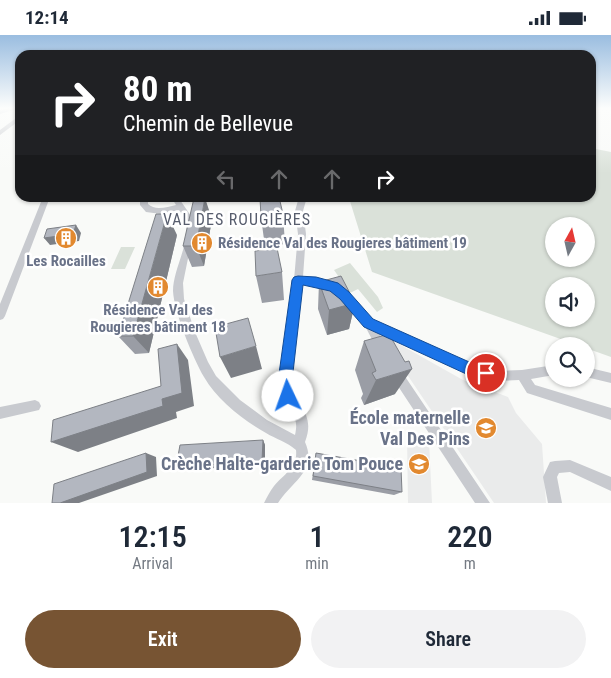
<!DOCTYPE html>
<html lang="en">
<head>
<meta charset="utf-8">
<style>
  :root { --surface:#fff; --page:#f2f2f3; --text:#1f2937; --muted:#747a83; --accent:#775433 }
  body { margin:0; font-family:"Roboto Condensed",sans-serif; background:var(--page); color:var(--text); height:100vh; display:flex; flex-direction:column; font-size:19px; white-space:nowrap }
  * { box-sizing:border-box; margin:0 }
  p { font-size:16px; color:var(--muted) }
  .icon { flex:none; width:28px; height:28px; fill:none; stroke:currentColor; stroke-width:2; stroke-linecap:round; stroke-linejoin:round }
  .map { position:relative; height:468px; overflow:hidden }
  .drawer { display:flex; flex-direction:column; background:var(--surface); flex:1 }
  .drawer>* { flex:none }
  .guide { position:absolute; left:15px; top:15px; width:581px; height:152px; border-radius:15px; box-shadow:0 1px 4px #0004; background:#202124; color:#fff; overflow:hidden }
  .needle { width:32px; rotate:8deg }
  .controls { position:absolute; left:545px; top:182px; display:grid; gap:10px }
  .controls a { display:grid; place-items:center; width:50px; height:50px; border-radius:50%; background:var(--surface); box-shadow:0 1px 4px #0004; font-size:25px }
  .pin { position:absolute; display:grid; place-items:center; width:42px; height:42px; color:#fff; margin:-21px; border:2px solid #fff; border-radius:50%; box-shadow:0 1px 5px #0007 }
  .me { position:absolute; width:55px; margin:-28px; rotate:357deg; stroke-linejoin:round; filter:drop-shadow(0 0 4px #0008) }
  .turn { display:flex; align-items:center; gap:18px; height:105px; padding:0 25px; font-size:22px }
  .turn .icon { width:65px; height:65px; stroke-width:2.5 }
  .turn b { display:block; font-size:35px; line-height:42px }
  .lanes { display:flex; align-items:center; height:48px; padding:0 25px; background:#0003; justify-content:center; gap:25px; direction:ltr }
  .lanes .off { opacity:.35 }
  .eta { display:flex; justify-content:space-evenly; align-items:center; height:85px; text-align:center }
  .eta b { font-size:30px; font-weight:600; line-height:35px }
  .button { display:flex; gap:10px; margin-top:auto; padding:10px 25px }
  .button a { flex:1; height:58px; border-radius:30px; background:var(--accent); color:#fff; font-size:20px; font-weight:600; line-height:58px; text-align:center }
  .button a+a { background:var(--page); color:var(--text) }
  .status { display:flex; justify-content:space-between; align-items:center; height:35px; padding:0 25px; background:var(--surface); direction:ltr }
  .status svg { height:14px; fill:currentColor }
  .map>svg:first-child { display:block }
  .built { fill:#eaebeb }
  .green { fill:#dae1d9; fill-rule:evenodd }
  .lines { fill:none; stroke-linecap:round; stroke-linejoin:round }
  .minor { fill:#c8cacf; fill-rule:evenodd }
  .wall { fill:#9a9da5 }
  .shaded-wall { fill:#7d8086 }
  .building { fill:#b3b7c0; stroke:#7d8086 }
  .route { fill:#1a73e8; stroke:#114b97 }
  .labels { text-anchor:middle; stroke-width:5; stroke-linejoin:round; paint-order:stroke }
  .poi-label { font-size:15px; font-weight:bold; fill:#697288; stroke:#fff }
  .neighbourhood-label { font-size:16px; letter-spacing:1px; fill:#575d6d; stroke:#fff }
  .near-poi-label { font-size:18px; font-weight:bold; fill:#697288; stroke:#fff; text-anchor:end }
</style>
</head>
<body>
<div class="status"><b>12:14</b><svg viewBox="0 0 49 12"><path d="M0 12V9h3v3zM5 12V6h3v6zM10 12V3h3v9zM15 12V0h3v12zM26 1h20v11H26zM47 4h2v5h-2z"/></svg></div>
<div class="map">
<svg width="611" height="468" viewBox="0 0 611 468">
  <rect width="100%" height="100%" fill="#f9faf8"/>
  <path class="built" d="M383,304H390L463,345L508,362L516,378L542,409L546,468H494Z
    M407,401L429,405L432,468H408Z"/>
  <path class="green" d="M591,113L611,117V322L372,237L349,163L591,162ZM554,191H586V224H554ZM586,251V284H554V251Z
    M121,212H135L125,234H111Z
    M350,228L378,262L383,273L377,277L358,254L350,258L334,235Z"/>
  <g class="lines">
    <path class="minor" d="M12,73H20L0,79V75Z
      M20,80V85L0,100V95Z
      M43,162H50L5,281L3,284L0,285V269Z
      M140,162H148V169C155,176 167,172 176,170L171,162H178L191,181L194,194L183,248L184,264L195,297L208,327L216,341L240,365L267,385L295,400C299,383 292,379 285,366C282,359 281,353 279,346L294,245L298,199L295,176L299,162H307L303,176L306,199L303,242L331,247L334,248L336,251L334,254L331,255L302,249L291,346C296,372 316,378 305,407C318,436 291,447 278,468H264C267,462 270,456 274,451C284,439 298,432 296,415C287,407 276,404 266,398C243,385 217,365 204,342C193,323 174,277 173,256C173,234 190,209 186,188C185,183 182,179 179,175L161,179L146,177L140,170Z
      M347,259L350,260L371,285L476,331L497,336L522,335L554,330V340L531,344L535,350L611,373V385L527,358L519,345L497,346L475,341L379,298L386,311L385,314L381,316L377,314L365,291L344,266L342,263L344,260Z
      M586,332L611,338V348L586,342Z
      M396,333L400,334L490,468H475L392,342L391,338L392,334Z
      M35,365L39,367L41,371L39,375L0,384V372Z
      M570,425L611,442V456L570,437L559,438L557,442L562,468H548L543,442L550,427L555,426Z"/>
  </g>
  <path class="wall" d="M283,179L285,209L265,212L261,182Z
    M212,184L204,231L192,232L183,211Z
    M177,200L149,318L135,319L118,301Z
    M282,237L284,265L262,268L256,241Z
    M319,247L355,268L349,294L327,300L318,274Z
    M364,306L395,359L364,370L361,363L363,359L355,335Z
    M263,405L265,410V430L184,435L176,432Z
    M316,418L402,457L394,460L312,445Z"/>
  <path class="shaded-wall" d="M205,163L212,184L204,231L196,211Z
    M167,179L177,200L149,318L133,301Z
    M76,190L81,198L79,206L50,210L44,203Z
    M355,268L349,294L327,300L329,275Z
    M177,309L188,325L194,371L176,377L177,383L78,417L51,407L162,364Z
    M256,311L262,334L231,343L220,322Z
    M412,334L395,359L364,370L376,345Z
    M263,405L265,410V430L262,426Z
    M146,418L156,422L157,441L79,468H60Z"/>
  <path class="building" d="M267,162H279L283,179L261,182L260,163Z
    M194,163H205L196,211H183Z
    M156,179H167L133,301H118Z
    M76,190L73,199L44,203L47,194Z
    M277,213L282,237L256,241L255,216Z
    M341,241L355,268L329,275L319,247Z
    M248,283L256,311L220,322L215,292Z
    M389,299L405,327L409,326L412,334L376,345L372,338L376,336L364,306Z
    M177,309L182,358L162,364L163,371L51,407L53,385L161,351L158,314Z
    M263,405L262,426L176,432L180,410Z
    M146,418L147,437L60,468H52L54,449Z
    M316,418L401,433L402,457L313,441Z"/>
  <linearGradient id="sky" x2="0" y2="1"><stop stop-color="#9abde0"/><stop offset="0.53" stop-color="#fcfdfc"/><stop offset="1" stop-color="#fcfdfc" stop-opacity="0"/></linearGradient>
  <rect width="611" height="138" fill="url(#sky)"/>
  <path class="route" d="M298,241L316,242L338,248L349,257L373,284L476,330L491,334L493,338L491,343L486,345L475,343L364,292L340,264L330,256L303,250L292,346L295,361L293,367L288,369L282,367L278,346L292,245L294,242Z"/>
  <defs>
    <g id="building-disc" transform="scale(1.125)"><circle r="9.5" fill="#e2892f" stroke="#fff"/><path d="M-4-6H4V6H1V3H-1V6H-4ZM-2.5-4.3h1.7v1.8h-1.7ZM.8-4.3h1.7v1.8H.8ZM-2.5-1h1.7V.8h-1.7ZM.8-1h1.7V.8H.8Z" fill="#fff"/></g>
    <g id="school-disc" transform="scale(1.125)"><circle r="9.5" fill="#e2892f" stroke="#fff"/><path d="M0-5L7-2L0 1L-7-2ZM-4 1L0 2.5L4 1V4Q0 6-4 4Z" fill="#fff"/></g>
  </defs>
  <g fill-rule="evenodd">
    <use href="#building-disc" x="66" y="203"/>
    <use href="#building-disc" x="202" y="208"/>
    <use href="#building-disc" x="158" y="252"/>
    <use href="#school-disc" x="486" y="393"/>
    <use href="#school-disc" x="419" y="429"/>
  </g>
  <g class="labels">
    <g class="poi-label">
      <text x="218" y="213" text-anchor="start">Résidence Val des Rougieres bâtiment 19</text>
      <text x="66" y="231">Les Rocailles</text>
      <text x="158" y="280">Résidence Val des<tspan x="158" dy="17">Rougieres bâtiment 18</tspan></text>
    </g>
    <g class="neighbourhood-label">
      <text x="237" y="190">VAL DES ROUGIÈRES</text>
    </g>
    <g class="near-poi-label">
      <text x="470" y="389">École maternelle<tspan x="470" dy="21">Val Des Pins</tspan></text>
      <text x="403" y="435">Crèche Halte-garderie Tom Pouce</text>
    </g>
  </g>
</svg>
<div class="controls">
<a><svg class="needle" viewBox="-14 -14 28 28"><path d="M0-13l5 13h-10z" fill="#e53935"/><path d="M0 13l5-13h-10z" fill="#747a83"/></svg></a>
<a><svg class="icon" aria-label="sound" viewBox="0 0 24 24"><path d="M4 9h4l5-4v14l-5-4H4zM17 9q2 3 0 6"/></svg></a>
<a><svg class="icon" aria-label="search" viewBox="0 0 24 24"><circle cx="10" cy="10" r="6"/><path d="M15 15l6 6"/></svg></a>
</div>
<div class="pin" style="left:486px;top:338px;background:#d93025"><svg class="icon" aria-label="arrive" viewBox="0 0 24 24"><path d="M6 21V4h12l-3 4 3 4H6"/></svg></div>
<svg class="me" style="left:288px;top:361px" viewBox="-20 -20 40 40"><circle r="19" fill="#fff"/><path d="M0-13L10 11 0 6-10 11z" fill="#1a73e8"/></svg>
<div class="guide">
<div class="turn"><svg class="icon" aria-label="right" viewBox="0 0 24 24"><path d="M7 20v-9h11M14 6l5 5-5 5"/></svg><div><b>80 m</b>Chemin de Bellevue</div></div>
<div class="lanes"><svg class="icon off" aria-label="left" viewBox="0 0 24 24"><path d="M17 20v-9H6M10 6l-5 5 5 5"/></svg><svg class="icon off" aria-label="ahead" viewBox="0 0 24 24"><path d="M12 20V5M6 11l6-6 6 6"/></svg><svg class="icon off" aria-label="ahead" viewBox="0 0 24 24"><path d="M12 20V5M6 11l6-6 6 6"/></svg><svg class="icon" aria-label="right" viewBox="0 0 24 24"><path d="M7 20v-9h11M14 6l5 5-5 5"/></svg></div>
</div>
</div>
<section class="drawer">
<div class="eta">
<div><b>12:15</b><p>Arrival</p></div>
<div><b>1</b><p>min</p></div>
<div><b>220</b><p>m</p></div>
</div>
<div class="button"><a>Exit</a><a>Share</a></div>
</section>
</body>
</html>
